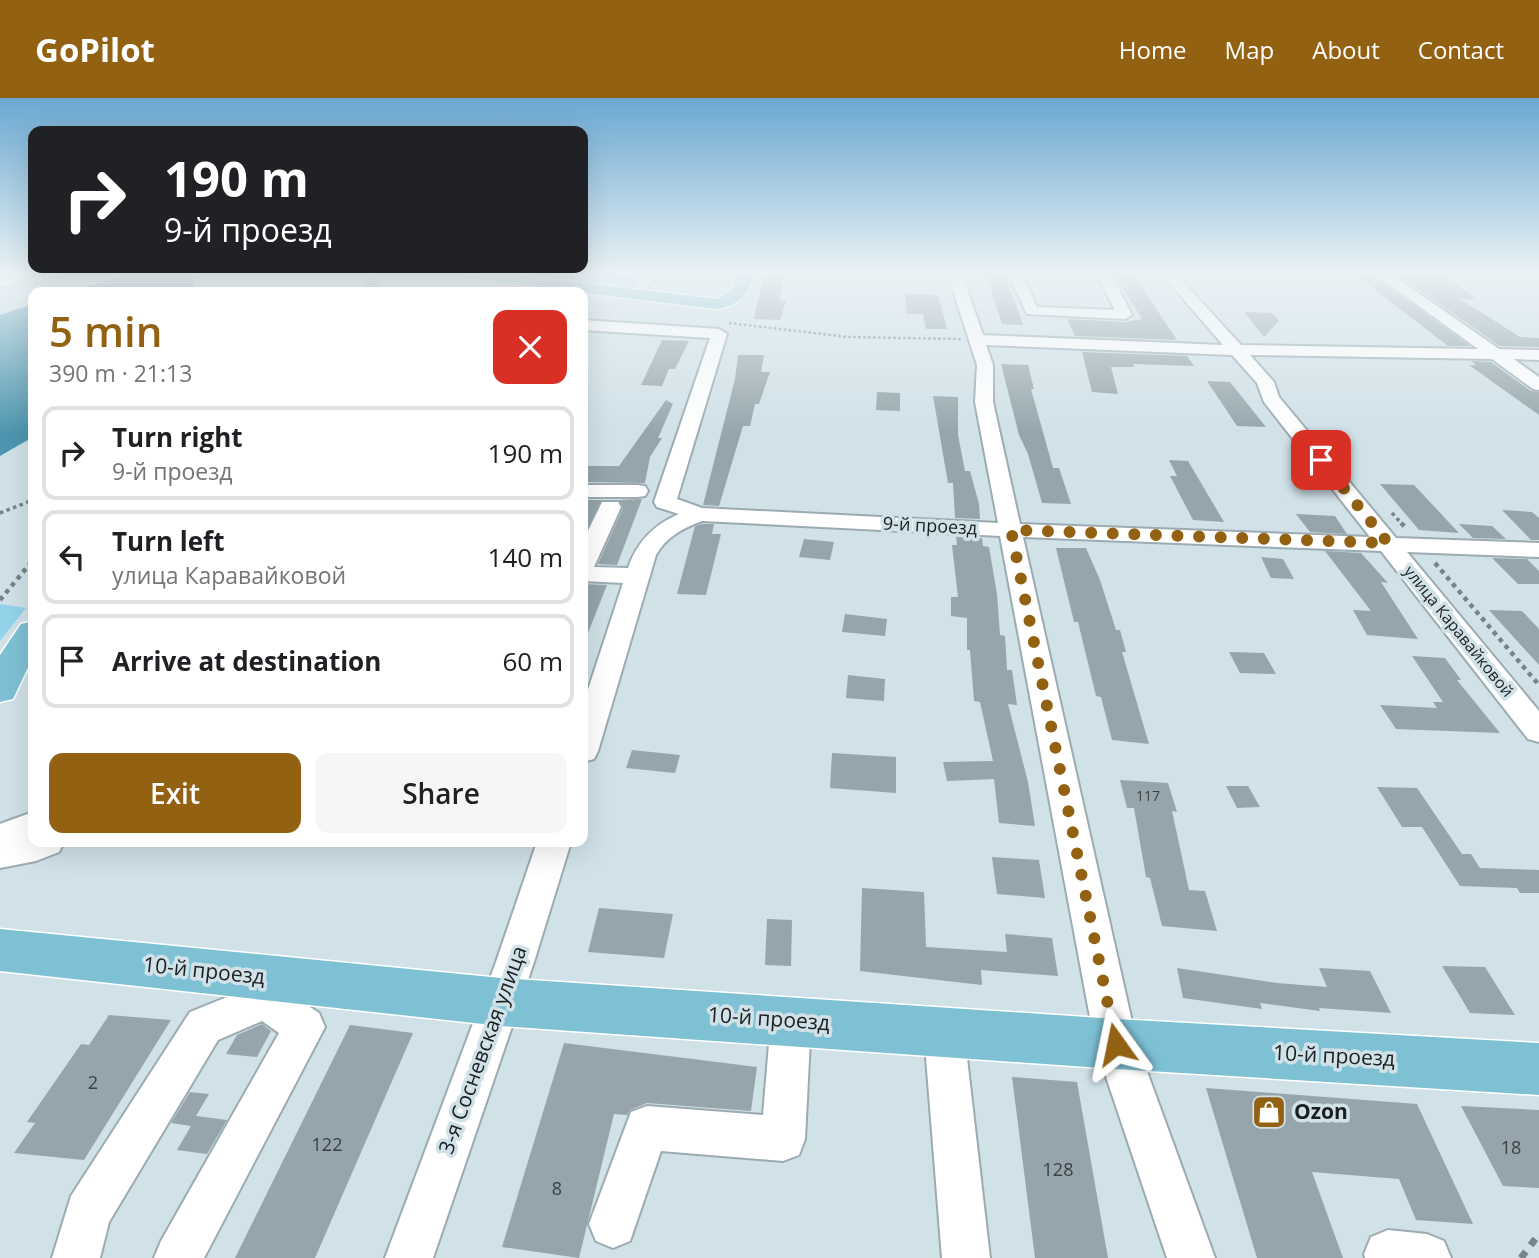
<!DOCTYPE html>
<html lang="en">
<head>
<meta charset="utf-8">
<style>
  :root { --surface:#fff; --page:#f6f6f6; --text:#202124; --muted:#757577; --line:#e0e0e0; --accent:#936112 }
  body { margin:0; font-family:"Open Sans",sans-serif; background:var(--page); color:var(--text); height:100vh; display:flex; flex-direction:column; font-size:26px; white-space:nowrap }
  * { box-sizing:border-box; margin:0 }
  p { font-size:23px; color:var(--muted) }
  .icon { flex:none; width:38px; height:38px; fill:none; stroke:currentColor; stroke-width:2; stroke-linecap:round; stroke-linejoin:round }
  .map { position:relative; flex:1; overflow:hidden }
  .drawer { position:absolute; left:28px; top:189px; width:560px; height:560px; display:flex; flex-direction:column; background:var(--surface); border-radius:14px; box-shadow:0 7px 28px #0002 }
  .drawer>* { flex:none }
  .banner { position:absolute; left:28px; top:28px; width:560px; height:147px; border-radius:14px; box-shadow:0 7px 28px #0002; background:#202124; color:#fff; overflow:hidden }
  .pin { position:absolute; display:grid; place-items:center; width:60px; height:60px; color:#fff; margin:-30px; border-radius:14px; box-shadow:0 4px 10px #0006 }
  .me { position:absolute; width:77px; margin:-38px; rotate:348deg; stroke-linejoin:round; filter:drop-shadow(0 0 5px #0008) }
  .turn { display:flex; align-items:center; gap:24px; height:147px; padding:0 21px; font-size:32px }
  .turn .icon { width:91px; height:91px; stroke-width:2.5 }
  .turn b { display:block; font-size:49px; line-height:60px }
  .round { display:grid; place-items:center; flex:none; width:74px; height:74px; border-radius:14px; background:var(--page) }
  .summary { display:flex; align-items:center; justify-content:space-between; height:119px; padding:0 21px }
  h1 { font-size:42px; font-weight:600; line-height:52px; color:var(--accent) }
  .cta { display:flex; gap:14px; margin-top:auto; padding:14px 21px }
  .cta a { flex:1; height:80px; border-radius:14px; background:var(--accent); color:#fff; font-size:28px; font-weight:600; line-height:80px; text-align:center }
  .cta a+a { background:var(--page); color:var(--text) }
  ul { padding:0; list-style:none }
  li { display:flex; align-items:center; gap:21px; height:94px; margin:0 14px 10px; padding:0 7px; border:4px solid var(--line); border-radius:14px }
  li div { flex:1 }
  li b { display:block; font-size:26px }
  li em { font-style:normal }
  header { display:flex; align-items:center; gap:42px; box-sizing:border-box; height:98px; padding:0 35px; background:var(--accent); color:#fff }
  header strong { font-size:33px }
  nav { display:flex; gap:38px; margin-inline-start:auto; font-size:24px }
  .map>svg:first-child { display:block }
  .green { fill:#93d4eb }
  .water { fill:#4d96af }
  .building { fill:#95a5ab }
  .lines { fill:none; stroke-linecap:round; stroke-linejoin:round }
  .minor-casing { stroke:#9babb1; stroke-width:4 }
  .major-casing { stroke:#fff; stroke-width:3 }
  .path-far3 { stroke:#778387; stroke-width:2.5; stroke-dasharray:2.5 2.5; stroke-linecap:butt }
  .path-far2 { stroke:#778387; stroke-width:3.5; stroke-dasharray:3.5 3.5; stroke-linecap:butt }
  .path-far1 { stroke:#778387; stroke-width:4.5; stroke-dasharray:4.5 4.5; stroke-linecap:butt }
  .path { stroke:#778387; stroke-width:7; stroke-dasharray:8 8; stroke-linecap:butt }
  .minor { fill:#fff; fill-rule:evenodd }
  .major { fill:#7ec1d4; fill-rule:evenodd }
  .route { stroke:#936112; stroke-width:12; stroke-dasharray:0 21.6 }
  .labels { text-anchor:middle; stroke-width:7; stroke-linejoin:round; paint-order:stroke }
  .number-label { font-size:14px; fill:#394144 }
  .far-street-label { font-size:16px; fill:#1a2022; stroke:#d0e1e8 }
  .street-label { font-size:18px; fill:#1a2022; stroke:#d0e1e8 }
  .near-number-label { font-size:18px; fill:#394144 }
  .near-street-label { font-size:21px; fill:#1a2022; stroke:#d0e1e8 }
  .near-poi-label { font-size:21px; font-weight:bold; fill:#1a2022; stroke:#d0e1e8; text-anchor:start }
</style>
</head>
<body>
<header>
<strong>GoPilot</strong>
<nav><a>Home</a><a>Map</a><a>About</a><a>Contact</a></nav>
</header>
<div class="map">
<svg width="1539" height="1160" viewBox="0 0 1539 1160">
  <rect width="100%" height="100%" fill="#d0e1e8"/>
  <path class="green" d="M515,174H641L628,193L506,177Z
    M0,506L26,510L0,543Z"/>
  <path class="water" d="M134,174H218L192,181L194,191L187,194H71Z
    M33,206V339L0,358V217Z"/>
  <path class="building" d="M985,174H1004L1023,227L1002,226Z
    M1113,174H1132L1177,242L1075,238L1067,221L1125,224L1142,221Z
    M1399,175L1444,177L1476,201H1460L1520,239L1539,240V249L1500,248L1396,176L1401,177Z
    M1354,176H1371L1470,248H1448Z
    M763,178H782L780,202L786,203L780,222L754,221Z
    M905,196L938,197L947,231H926L923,216H907Z
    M1244,214L1272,215L1279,223L1264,239Z
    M662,242L689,243L675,271H669L662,288L641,287Z
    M1082,254L1187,258L1194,268L1133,266L1135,269H1111L1118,296L1092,294Z
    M738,257H764L761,274H770L759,306H755L750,328H743L719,408L703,407L735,281Z
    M1471,263L1491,264L1531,293L1539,294V317L1469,267H1476Z
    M1001,266L1028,267L1034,291H1031L1053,370H1059L1071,406L1042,405L1028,356L1019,337Z
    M1207,283L1230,284L1266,329L1237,328Z
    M877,294L900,295V313L876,312Z
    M933,298L958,299V337L965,373H970L979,406L980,421L955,420L953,385H948Z
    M666,302L673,306L658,340H662L650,359L645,385L583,384V368H619Z
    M1169,362L1188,363L1224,424L1193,422L1170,378H1177Z
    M1380,386L1414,387L1459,435L1419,432Z
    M642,401L617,467L598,466L623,410L618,402Z
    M583,402H602L583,438Z
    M1502,412L1532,414L1539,420V442H1531Z
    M1296,416L1335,418L1347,436L1310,434Z
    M702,426H714L712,436H721L706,497L677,496L695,428Z
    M1459,426L1492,428L1506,441L1473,440Z
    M956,438L982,440L983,448L989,449L997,496L1000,537L1005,538L1007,572H1012L1017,607L1008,606L1028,684L1035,728L999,725L994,681L947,683L943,664L993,663L980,604L974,603L970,552H967V520L951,518V499H958L952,447H957Z
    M804,441L834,444L830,462L799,459Z
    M1056,450H1086L1100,482L1116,532H1120L1126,554H1122L1149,646L1112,642L1101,599L1096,598L1078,524H1074Z
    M1325,453L1361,455L1388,485L1381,484L1418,541L1367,537L1353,512L1371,513Z
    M1261,459L1283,461L1294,481L1271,480Z
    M1492,460L1527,461L1539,473V486H1518Z
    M583,486L607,487L584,545H583Z
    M1489,512L1522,513L1539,531V567Z
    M845,516L887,521L885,538L842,534Z
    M1229,554L1264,555L1276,576L1240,575Z
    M1412,558L1445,560L1461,582H1457L1500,635L1396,631L1380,607L1437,610L1433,604H1443Z
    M848,577L885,581L884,603L846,600Z
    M632,652L680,657L675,675L626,670Z
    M832,655L896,659V695L830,690Z
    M1120,682L1168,685L1177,714L1172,713L1189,792L1205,793L1217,833L1162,828L1150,780L1146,779L1134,710H1127Z
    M1226,688H1248L1260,709L1237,710Z
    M1377,689L1417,690L1462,756H1471L1480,770L1539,772V795H1520L1517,790L1460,788L1422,729H1402Z
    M992,759L1039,762L1045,800L997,796Z
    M862,790L924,794L926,849L1007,854L1005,836L1052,840L1058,878L981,872L982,887L860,873Z
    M599,810L673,816L664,860L588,854Z
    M767,821L792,822L791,868L765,867Z
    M1442,868L1485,869L1515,917L1470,915Z
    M1177,870L1277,885L1327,889L1319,870L1370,873L1391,915L1319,910L1320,913L1260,905L1262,911L1183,900Z
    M109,917L171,922L84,1062L14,1055L35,1025L27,1024L81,946L89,947Z
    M262,926L271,933L257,959L226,956L237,937Z
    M350,927L413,935L315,1160H235Z
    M564,945L757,969L751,1013L647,1005L630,1012L627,1017L614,1016L579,1160L502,1149Z
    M1012,979L1077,984L1108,1160H1035Z
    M1206,990L1417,1006L1473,1126L1416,1122L1399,1081L1312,1074L1343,1160H1257Z
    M190,994L209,996L196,1018L227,1022L207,1056L177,1052L191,1028L171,1025Z
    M1461,1008L1539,1012V1090L1503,1088Z"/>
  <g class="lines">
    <g class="minor-casing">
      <path id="minor" d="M23,174H43L0,190V181Z
        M643,174H657L641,200H631L629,197Z
        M947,174H961L983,237L1223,247L1160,174H1174L1241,247L1478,251L1372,174H1388L1499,251L1539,252V262L1514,261L1539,279V292L1533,291L1492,261L1250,257L1274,284L1279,299L1396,440L1539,445V459L1407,454L1539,613V644L1528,641L1381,453L1023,439L1137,946L1215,1160H1167L1095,946L1000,438L702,423C683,430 666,439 656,457L598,653L594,661L583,664V607L623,485L583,483V443L602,404H618L621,409L594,469L628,470C637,444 653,427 679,416L657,409L654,404L710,240L583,232V222L719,231L727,236L677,401L702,410L998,425L975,304L977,267ZM986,247L1232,257L1257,285L1264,304L1370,439L1020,426L993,304V267Z
        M1007,174H1021L1037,209L1115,212L1096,174H1110L1132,217L1125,221L1027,216Z
        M583,387H637L645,388L648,393L645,398L637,399H583Z
        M33,714V744H64L59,754L36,763L0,770V726Z
        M537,744H571L534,864L433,1160H385L496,864Z
        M282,863L296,868L301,881L292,897L319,915L325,929L204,1160H154L161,1143L279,935L262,923L218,942L109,1124L100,1160H52L71,1098L190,914L232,897L268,868Z
        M791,903L805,908L811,922L805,1041L799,1057L783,1063L661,1053L630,1143L613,1150L596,1143L589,1126L631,1014L647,1008L763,1017L771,922L777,908Z
        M944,914L958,920L964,934L990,1160H942L924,934L930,920Z
        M1388,1132L1427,1136L1444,1143L1451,1160H1365L1364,1156L1371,1139Z"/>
    </g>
    <g class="major-casing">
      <path id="major" d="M370,174H386L378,194H360Z
        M447,174H496L717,201L732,192L739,174H755C749,197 740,207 717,211L455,179Z
        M33,523V559L13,601L0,604V557L21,526Z
        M0,831L501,880L1116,921L1539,945V997L1116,971L501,928L0,873Z"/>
    </g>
    <path class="path-far3" d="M418,174L440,182
      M729,225L848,239L961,241"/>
    <path class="path-far2" d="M0,415L33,402
      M1392,415L1403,427"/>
    <path class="path-far1" d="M1401,425L1405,429
      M1435,465L1539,587
      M0,502L33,462"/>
    <path class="path" d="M1521,1160L1539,1136"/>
    <use href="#minor" class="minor"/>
    <use href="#major" class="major"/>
  </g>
  <linearGradient id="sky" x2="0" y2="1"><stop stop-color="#6aa8d1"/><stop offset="0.52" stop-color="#eaf2f5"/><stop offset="1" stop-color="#eaf2f5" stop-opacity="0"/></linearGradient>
  <rect width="1539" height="336" fill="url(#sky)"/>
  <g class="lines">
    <path class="route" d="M1116,946L1011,432L1388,445L1321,362"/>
  </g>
  <defs>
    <g id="shop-square" transform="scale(1.75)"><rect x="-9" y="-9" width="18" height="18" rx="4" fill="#936112" stroke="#d0e1e8"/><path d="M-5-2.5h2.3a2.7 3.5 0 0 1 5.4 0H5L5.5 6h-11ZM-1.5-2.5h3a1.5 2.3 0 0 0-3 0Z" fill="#fff"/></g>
  </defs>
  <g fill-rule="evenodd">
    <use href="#shop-square" x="1269" y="1014"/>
  </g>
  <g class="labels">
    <g class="number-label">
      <text x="1148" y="703">117</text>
    </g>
    <g class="far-street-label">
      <text transform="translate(1459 533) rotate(51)" y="6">улица Каравайковой</text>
    </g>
    <g class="street-label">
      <text transform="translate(930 428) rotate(3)" y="6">9-й проезд</text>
    </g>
    <g class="near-number-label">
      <text x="93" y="991">2</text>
      <text x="327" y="1053">122</text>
      <text x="1511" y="1056">18</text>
      <text x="1058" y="1078">128</text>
      <text x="557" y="1097">8</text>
    </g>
    <g class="near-street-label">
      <text transform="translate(204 873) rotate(6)" y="7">10-й проезд</text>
      <text transform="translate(769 921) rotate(4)" y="7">10-й проезд</text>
      <text transform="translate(483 952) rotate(-70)" y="7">3-я Сосневская улица</text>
      <text transform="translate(1334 958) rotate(3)" y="7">10-й проезд</text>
    </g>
    <g class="near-poi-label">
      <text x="1294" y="1021">Ozon</text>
    </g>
  </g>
</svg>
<div class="pin" style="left:1321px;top:362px;background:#d93025"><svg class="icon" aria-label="arrive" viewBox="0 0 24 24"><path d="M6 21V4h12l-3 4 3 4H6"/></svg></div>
<svg class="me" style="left:1116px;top:946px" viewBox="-20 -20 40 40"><path d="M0-17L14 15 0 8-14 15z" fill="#936112" stroke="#fff" stroke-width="4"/></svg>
<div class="banner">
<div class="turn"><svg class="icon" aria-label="right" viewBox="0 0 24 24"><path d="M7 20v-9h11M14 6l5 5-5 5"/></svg><div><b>190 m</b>9-й проезд</div></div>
</div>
<section class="drawer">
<div class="summary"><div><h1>5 min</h1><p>390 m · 21:13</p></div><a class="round" style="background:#d93025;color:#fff"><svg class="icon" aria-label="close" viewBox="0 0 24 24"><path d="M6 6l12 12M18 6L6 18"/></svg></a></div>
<ul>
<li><svg class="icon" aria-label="right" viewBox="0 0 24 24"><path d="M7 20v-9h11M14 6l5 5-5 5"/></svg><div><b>Turn right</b><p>9-й проезд</p></div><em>190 m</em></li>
<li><svg class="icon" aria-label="left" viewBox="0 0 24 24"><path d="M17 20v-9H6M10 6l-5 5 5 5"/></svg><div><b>Turn left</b><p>улица Каравайковой</p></div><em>140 m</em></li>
<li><svg class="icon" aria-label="arrive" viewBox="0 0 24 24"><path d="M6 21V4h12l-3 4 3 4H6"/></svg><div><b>Arrive at destination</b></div><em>60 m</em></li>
</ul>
<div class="cta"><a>Exit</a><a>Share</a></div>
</section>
</div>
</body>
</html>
